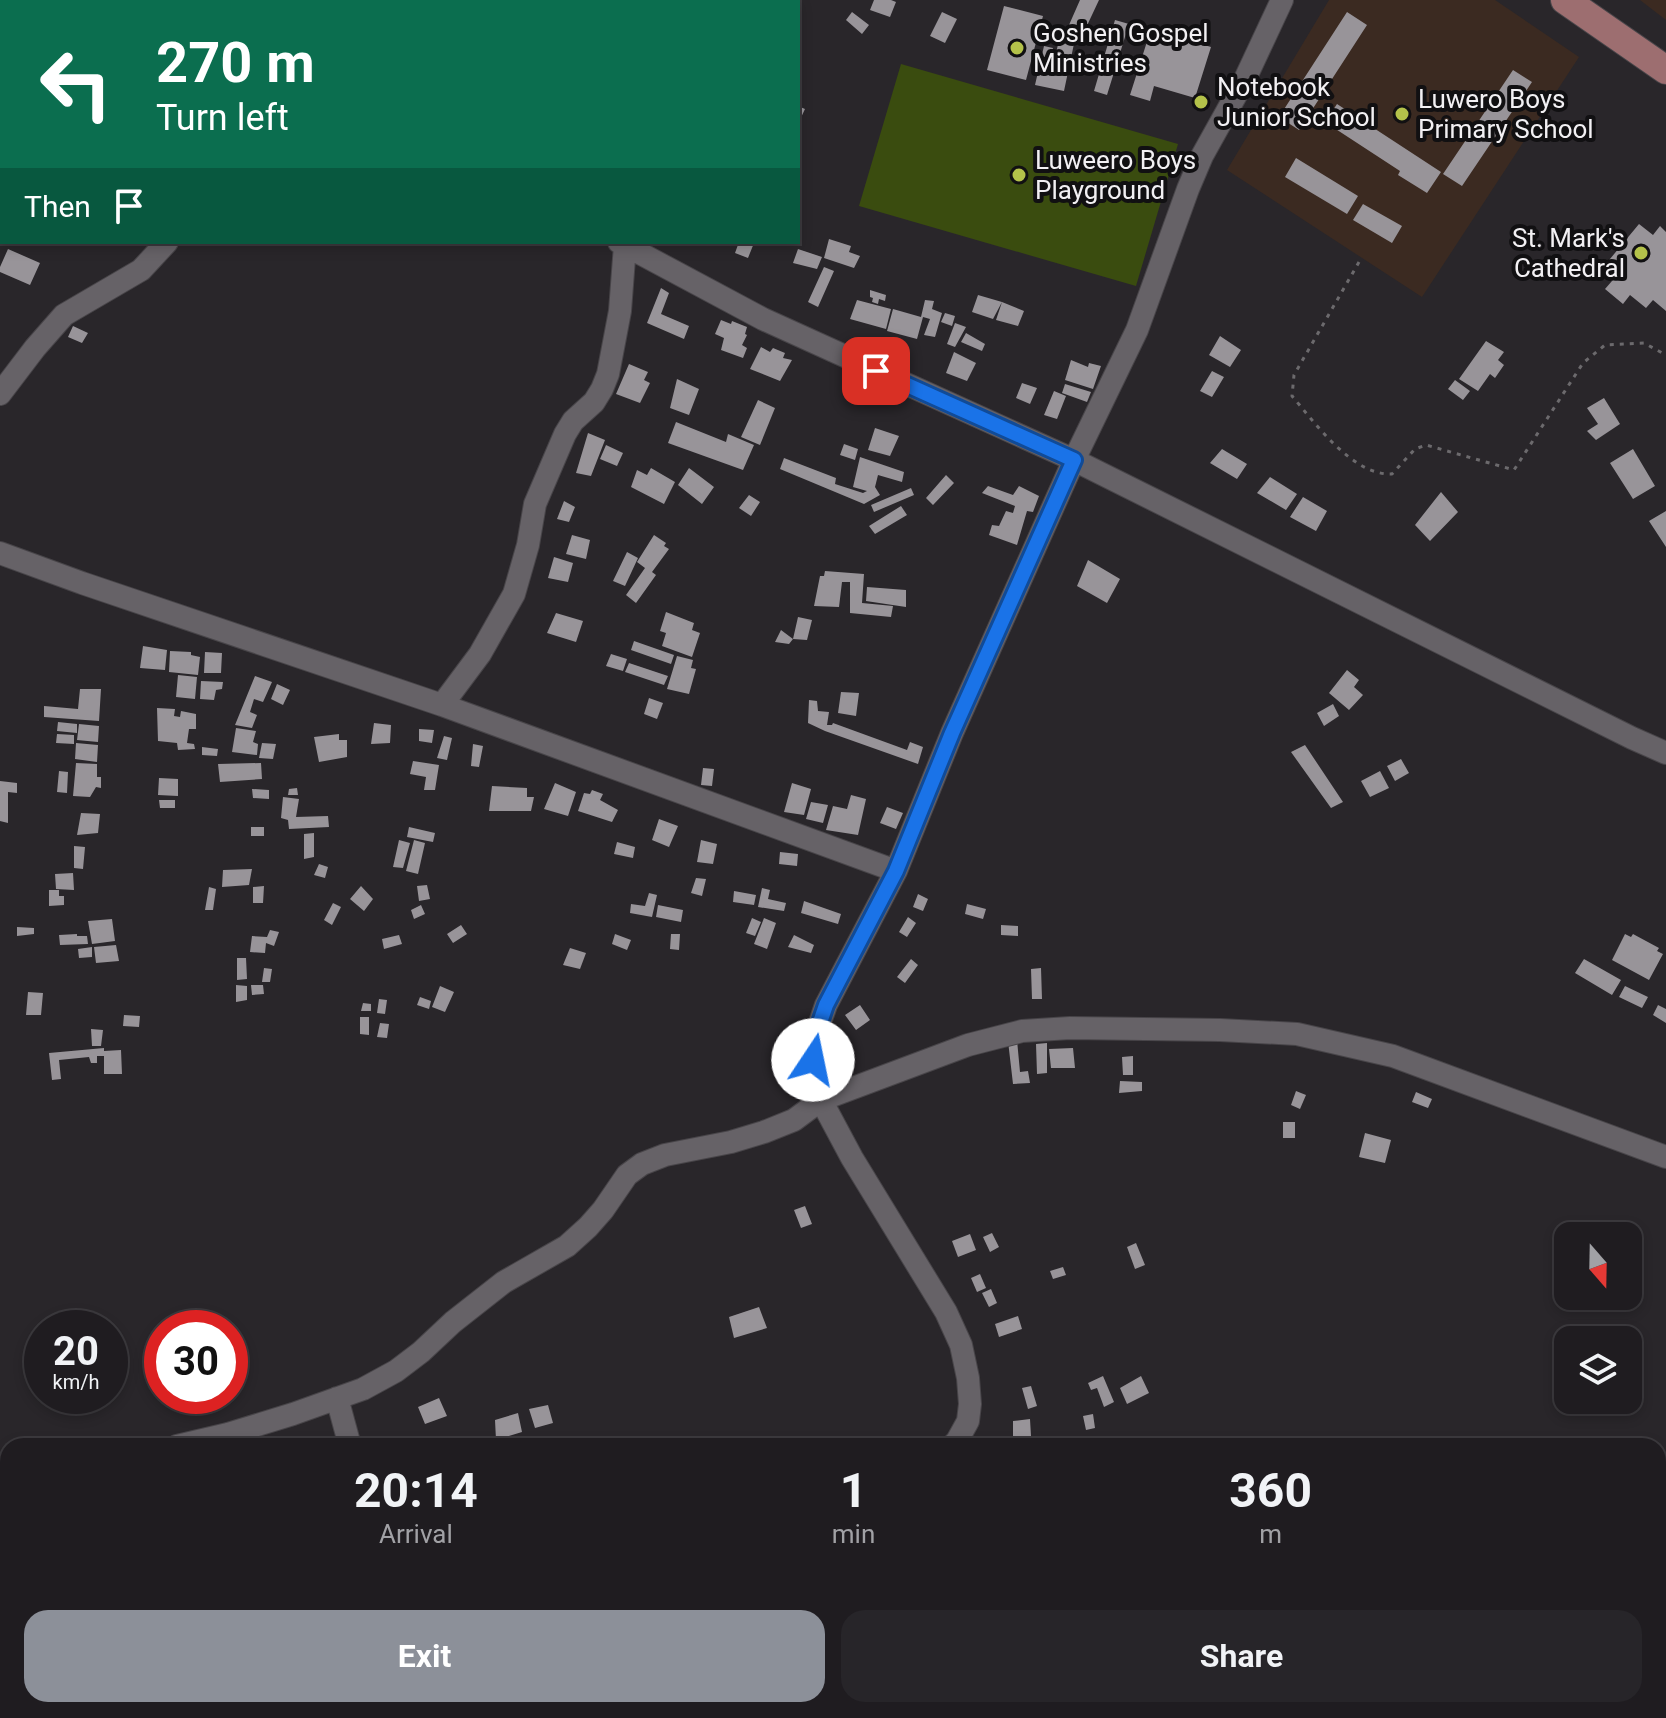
<!DOCTYPE html>
<html lang="en">
<head>
<meta charset="utf-8">
<style>
  :root { --surface:#1f1c20; --page:#272529; --text:#f1f3f6; --muted:#a1a1a5; --line:#3c3a3e; --accent:#8c9099 }
  body { margin:0; font-family:Roboto,sans-serif; background:var(--page); color:var(--text); height:100vh; display:flex; flex-direction:column; font-size:30px; white-space:nowrap }
  * { box-sizing:border-box; margin:0 }
  p { font-size:26px; color:var(--muted) }
  .icon { flex:none; width:44px; height:44px; fill:none; stroke:currentColor; stroke-width:2; stroke-linecap:round; stroke-linejoin:round }
  .map { position:relative; flex:1; overflow:hidden }
  .side { position:absolute; left:0px; top:1438px; width:1666px; height:280px; display:flex; flex-direction:column; background:var(--surface); border-radius:24px 24px 0 0; box-shadow:0 4px 12px #0003,0 0 0 2px var(--line) }
  .side>* { flex:none }
  .guide { position:absolute; left:0px; top:0px; width:800px; height:244px; box-shadow:0 4px 12px #0003,0 0 0 2px var(--line); background:#0b6e4f; color:#fff; overflow:hidden }
  .needle { width:52px; rotate:160deg }
  .tools { position:absolute; left:1554px; top:1222px; display:grid; gap:16px }
  .tools a { display:grid; place-items:center; width:88px; height:88px; border-radius:16px; background:var(--surface); box-shadow:0 4px 12px #0003,0 0 0 2px var(--line); font-size:40px }
  .speed { position:absolute; left:24px; top:1310px; display:flex; gap:16px; font-size:40px; font-weight:700; text-align:center }
  .speed>* { display:grid; place-content:center; width:104px; height:104px; border-radius:50%; background:var(--surface); box-shadow:0 4px 12px #0003,0 0 0 2px var(--line); line-height:1 }
  .speed small { font-size:20px; font-weight:400 }
  .speed .limit { border:12px solid #d22; background:#fff; color:#111 }
  .pin { position:absolute; display:grid; place-items:center; width:68px; height:68px; color:#fff; margin:-34px; border-radius:16px; box-shadow:0 4px 12px #0006 }
  .me { position:absolute; width:88px; margin:-44px; rotate:11deg; stroke-linejoin:round; filter:drop-shadow(0 0 6px #0008) }
  .turn { display:flex; align-items:center; gap:28px; height:168px; padding:0 24px; font-size:36px }
  .turn .icon { width:104px; height:104px; stroke-width:2.5 }
  .turn b { display:block; font-size:56px; line-height:68px }
  .then { display:flex; align-items:center; height:76px; padding:0 24px; background:#0003; gap:16px; font-size:30px }
  .eta { display:flex; justify-content:space-evenly; align-items:center; height:136px; text-align:center }
  .eta b { font-size:48px; font-weight:700; line-height:56px }
  .action { display:flex; gap:16px; margin-top:auto; padding:16px 24px }
  .action a { flex:1; height:92px; border-radius:24px; background:var(--accent); color:#fff; font-size:32px; font-weight:700; line-height:92px; text-align:center }
  .action a+a { background:var(--page); color:var(--text) }
  .map>svg:first-child { display:block }
  .education { fill:#3b2a21 }
  .green { fill:#3a4c0f }
  .building { fill:#989499 }
  .lines { fill:none; stroke-linecap:round; stroke-linejoin:round }
  .minor-casing { stroke:#484549; stroke-width:24 }
  .major-casing { stroke:#484549; stroke-width:30 }
  .path { stroke:#6c6a6d; stroke-width:3; stroke-dasharray:4 6; stroke-linecap:butt }
  .minor { stroke:#666267; stroke-width:22 }
  .major { stroke:#9d6e70; stroke-width:28 }
  .route-casing { stroke:#114b97; stroke-width:20 }
  .route { stroke:#1a73e8; stroke-width:14 }
  .poi-dot { fill:#b4c24a; stroke:#111012; stroke-width:3 }
  .labels { text-anchor:middle; stroke-width:8; stroke-linejoin:round; paint-order:stroke }
  .poi-label { font-size:26px; fill:#f2f0f3; stroke:#111012; text-anchor:start }
</style>
</head>
<body>
<div class="map">
<svg width="1666" height="1718" viewBox="0 0 1666 1718">
  <rect width="100%" height="100%" fill="#29262a"/>
  <path class="education" d="M1329,0H1495L1579,57L1422,297L1227,170Z
    M1640,0H1666V20Z"/>
  <path class="green" d="M901,64L1178,144L1136,286L859,206Z"/>
  <path class="building" d="M874,0H891L896,2L890,17L870,10Z
    M1080,0H1099L1084,32L1069,25Z
    M1004,6L1043,16L1026,80L987,70Z
    M852,12L869,25L862,34L846,20Z
    M942,12L957,19L945,43L930,36Z
    M1347,12L1367,25L1299,130L1279,117Z
    M1115,20L1129,24L1107,95L1094,91Z
    M1151,29L1211,47L1195,98L1154,86L1150,101L1130,95Z
    M1060,36L1075,39L1064,91L1035,85L1044,46L1053,48L1048,69L1052,70Z
    M1513,70L1532,82L1462,186L1443,174Z
    M1337,104L1441,172L1427,193L1398,175L1400,171L1325,122Z
    M798,106L805,109L798,124Z
    M1296,158L1358,196L1347,214L1285,177Z
    M1363,204L1402,226L1392,243L1353,220Z
    M1639,224L1653,235L1660,226L1666,232V311L1653,300L1646,308L1630,295L1623,304L1605,289L1612,281L1600,271Z
    M829,239L851,246L849,252L860,256L854,268L824,258Z
    M739,242L754,243L748,258L735,253Z
    M8,249L40,263L30,285L0,272V267Z
    M798,249L822,257L817,269L793,263Z
    M824,267L834,271L818,307L808,302Z
    M661,288L669,293L661,314L689,326L684,339L647,323Z
    M870,290L886,295L885,301L879,299L878,304L872,302L873,298L870,297Z
    M978,295L1002,302L993,319L972,312Z
    M857,300L891,309L886,329L850,319Z
    M925,300L934,301L932,309L942,313L935,337L924,335L930,319L923,317L917,339L887,331L893,309L921,317Z
    M1002,302L1024,311L1018,326L996,320Z
    M945,313L955,316L952,326L941,322Z
    M721,320L731,324L732,321L747,327L745,334L747,335L742,345L747,348L743,358L721,350L724,338L715,334Z
    M955,323L966,327L955,347L947,344Z
    M73,326L88,333L82,343L68,337Z
    M966,333L985,344L982,351L961,342Z
    M1220,336L1241,350L1230,367L1209,355Z
    M1486,341L1504,352L1498,360L1504,365L1495,378L1490,374L1478,391L1459,379Z
    M761,347L770,352L773,348L785,353L783,358L792,360L780,381L750,369Z
    M954,352L976,363L967,381L946,373Z
    M1071,360L1088,367L1089,363L1101,366L1093,389L1065,380Z
    M629,364L648,372L644,380L650,383L640,403L616,394Z
    M1212,371L1224,377L1212,397L1200,391Z
    M677,379L699,389L689,415L670,408Z
    M1455,380L1470,391L1463,400L1448,389Z
    M1022,383L1037,388L1030,404L1016,398Z
    M1065,384L1091,392L1087,402L1062,393Z
    M1054,391L1066,396L1057,419L1044,415Z
    M1604,398L1620,424L1596,440L1587,431L1598,424L1587,408Z
    M758,400L775,408L760,445L741,437Z
    M676,422L726,442L728,434L754,445L743,470L668,443Z
    M875,428L899,436L890,456L868,450Z
    M588,433L605,440L591,476L576,473Z
    M844,444L858,449L855,460L840,455Z
    M606,445L623,453L617,466L600,459Z
    M1222,449L1247,464L1237,479L1210,463Z
    M1633,449L1655,486L1633,499L1610,463Z
    M860,457L904,472L902,482L878,475L875,487L880,495L864,504L780,469L784,458L836,478L835,484L863,493L867,491L853,487Z
    M651,468L675,482L664,504L631,487L637,470L647,475Z
    M689,468L714,487L702,504L678,485Z
    M946,475L954,483L933,505L926,498Z
    M1270,477L1297,494L1286,510L1257,493Z
    M988,486L1013,495L1019,486L1039,496L1033,512L1027,511L1017,545L989,535L992,525L999,526L1006,511L1013,513L1015,506L982,493Z
    M911,488L914,495L874,512L871,505Z
    M1441,492L1458,512L1430,541L1415,525Z
    M749,495L760,502L751,516L739,508Z
    M1303,497L1327,511L1316,531L1290,517Z
    M564,501L575,507L569,522L557,519Z
    M901,506L907,515L875,534L869,526Z
    M1666,511V547L1649,521Z
    M572,535L590,540L586,559L566,554Z
    M654,535L666,543L664,546L669,549L652,572L656,575L636,603L626,595L645,568L637,562Z
    M627,552L638,558L625,586L613,581Z
    M554,557L573,563L568,582L548,578Z
    M1088,560L1120,579L1107,603L1077,586Z
    M825,571L864,574L862,603L893,606L891,617L850,613V582H842L839,607L814,606L820,576H824Z
    M867,587L906,590V607L866,601Z
    M666,612L694,623L692,630L700,633L692,657L662,646L666,633L660,631Z
    M556,613L583,621L576,642L547,633Z
    M798,617L812,620L807,640L793,639L789,644L775,642L781,630L793,639Z
    M634,641L674,655L671,664L631,650Z
    M143,646L167,650L165,670L140,668Z
    M170,651L191,652V655L200,657L198,675L169,672Z
    M205,652L222,653L221,673H204Z
    M611,654L627,659L623,671L606,666Z
    M677,656L693,660L691,668L696,669L689,694L667,689Z
    M629,663L668,676L664,685L625,672Z
    M1347,670L1359,680L1354,687L1363,695L1349,710L1329,693Z
    M178,675L197,677L195,699L176,697Z
    M255,676L272,682L263,702L254,699L250,712L257,715L252,728L235,725Z
    M201,681L223,682L222,689L216,690L214,700L200,699Z
    M277,684L290,690L283,705L271,699Z
    M80,689H101L99,721L44,717V706L78,709Z
    M841,692L859,693L856,716L838,713Z
    M649,698L663,703L657,719L644,714Z
    M809,700L817,701L818,711L829,712L827,725H832L833,723L907,750L910,742L923,747L918,764L825,731L808,723Z
    M1333,704L1339,716L1324,726L1317,713Z
    M157,708L175,709L174,716L180,717L181,711L196,714V729H189L187,743L194,744L195,749L178,750L177,743L158,741Z
    M58,722L77,724V733L57,731Z
    M374,723L391,725L390,743L371,744Z
    M79,724L99,726L98,742L77,740Z
    M236,728L256,731L253,742L258,744L257,755L232,752Z
    M419,729L434,730L432,743L419,741Z
    M57,734L74,735V744L56,743Z
    M339,734V740H347V757L319,762L314,737Z
    M444,736L452,738L447,760L437,758Z
    M76,743L98,745L97,762L75,759Z
    M262,743L276,744L273,759L259,758Z
    M473,744L483,746L479,767L471,766Z
    M1305,745L1343,802L1331,808L1291,752Z
    M202,747L218,749L217,756L202,755Z
    M1401,759L1409,773L1395,781L1387,766Z
    M413,761L439,765L435,790H424L426,777L410,774Z
    M76,763L97,764V777H101V788L96,787L90,797L73,796Z
    M261,763L262,779L220,782L218,764Z
    M703,768L714,769L712,786L701,785Z
    M59,771L68,772L67,793L57,792Z
    M1380,771L1389,788L1370,797L1361,781Z
    M159,778L178,779V796L158,795Z
    M0,781L17,783V793L8,792V823L0,821Z
    M555,783L576,792L568,816L544,809Z
    M792,783L811,789L804,815L784,812Z
    M492,786L527,788V797H534L531,811H489Z
    M297,788L298,795H288L289,789Z
    M252,789L269,790V799L253,798Z
    M592,790L603,794L600,800L618,810L612,822L578,811L584,793L590,794Z
    M851,795L866,799L858,835L826,830L833,806L847,809Z
    M283,797L299,799L296,817L328,816L329,827L289,829L288,820L281,818Z
    M159,800H175V808H160Z
    M811,802L828,805L823,823L806,819Z
    M887,807L903,813L896,829L880,823Z
    M81,813L100,814L98,833L77,835Z
    M659,819L678,826L669,847L652,840Z
    M251,827H264V836H251Z
    M409,827L435,833L433,842L407,837Z
    M314,833V857L304,859V834Z
    M399,840L410,843L403,868L393,867Z
    M414,840L425,843L418,874L406,871Z
    M701,840L717,844L713,864L697,862Z
    M617,842L635,847L633,858L614,854Z
    M74,846L85,847L83,869L74,868Z
    M780,852L798,854L797,866L779,864Z
    M319,864L328,867L325,878L314,875Z
    M252,869L249,885L222,887L223,870Z
    M73,873L74,890L56,889L55,874Z
    M696,878L706,879L702,896L691,893Z
    M427,885L430,899L419,901L417,886Z
    M264,886L263,903H253V887Z
    M361,886L373,899L364,911L350,899Z
    M209,887L216,889L213,910H205Z
    M762,888L770,890L768,899L786,903L784,911L758,907Z
    M49,890H59V896H64V905L49,906Z
    M734,891L756,895L754,905L733,902Z
    M649,893L657,895L652,917L630,913L631,904L645,906Z
    M918,894L928,899L923,911L913,907Z
    M804,901L841,914L838,924L801,913Z
    M333,903L341,907L332,925L324,920Z
    M967,904L986,909L983,919L965,914Z
    M421,905L425,914L414,919L411,910Z
    M658,905L683,910L681,922L656,917Z
    M908,917L916,923L907,937L899,932Z
    M752,918L761,922L755,936L746,933Z
    M764,918L776,923L767,949L754,944Z
    M112,919L115,941L92,944L88,921Z
    M461,925L467,934L453,943L447,934Z
    M1001,925L1018,926V936L1001,935Z
    M17,927L34,928V934L17,936Z
    M270,930L279,932L274,946L266,943L265,953L250,952L252,936L267,937Z
    M77,934V936H87L88,944L60,945L59,935Z
    M615,934L631,940L627,950L612,944Z
    M671,934H680L679,950L670,949Z
    M1625,934L1631,937L1633,934L1659,948L1657,951L1663,954L1649,980L1612,960Z
    M399,935L402,944L384,949L382,939Z
    M794,935L814,945L811,953L788,947Z
    M116,945L119,961L96,963L94,947Z
    M92,947V957L79,958L78,949Z
    M570,948L586,953L580,969L563,965Z
    M237,958H246L247,979L237,980Z
    M911,959L918,965L905,983L897,977Z
    M1584,959L1621,980L1612,995L1575,973Z
    M264,968L272,969L270,982H262Z
    M1041,968L1042,999H1032L1031,969Z
    M236,985L247,986V1000L236,1002Z
    M251,985H263L264,994L252,995Z
    M440,986L454,992L445,1012L432,1007Z
    M1625,986L1648,997L1642,1008L1619,997Z
    M28,992L43,993L41,1015H26Z
    M420,997L431,1001L429,1009L417,1005Z
    M379,999L387,1000L385,1014L377,1013Z
    M363,1003L371,1004V1011H361Z
    M860,1005L870,1020L856,1030L845,1015Z
    M1658,1005L1666,1009V1023L1653,1015Z
    M124,1015L140,1016L139,1027L123,1026Z
    M360,1017H369V1035L360,1034Z
    M380,1023L389,1024L387,1038L377,1037Z
    M91,1029L103,1030L101,1046H92Z
    M1017,1040L1020,1072L1028,1071L1030,1083L1013,1084L1008,1041Z
    M1047,1043V1073L1037,1074L1036,1044Z
    M104,1048V1051L121,1050L122,1074H104V1056H97V1063H91L89,1057L59,1060L61,1079L52,1080L49,1053Z
    M1073,1048L1075,1068H1051L1049,1049Z
    M1133,1056V1075H1123L1122,1057Z
    M1120,1081L1142,1082V1091L1119,1093Z
    M1296,1091L1306,1095L1300,1109L1291,1105Z
    M1416,1092L1432,1099L1428,1108L1412,1102Z
    M1283,1122H1295V1138H1283Z
    M1365,1133L1391,1140L1385,1163L1359,1157Z
    M805,1206L812,1224L801,1228L794,1210Z
    M992,1233L999,1247L990,1252L983,1237Z
    M970,1234L976,1250L958,1257L952,1241Z
    M1136,1243L1145,1265L1135,1269L1127,1247Z
    M1063,1267L1066,1275L1053,1279L1050,1271Z
    M980,1274L986,1288L977,1292L971,1278Z
    M991,1289L997,1303L989,1307L982,1293Z
    M759,1307L767,1328L734,1338L729,1317Z
    M1018,1316L1022,1329L999,1337L995,1324Z
    M1103,1376L1114,1402L1104,1407L1097,1388L1091,1390L1088,1383Z
    M1141,1376L1149,1393L1127,1404L1120,1388Z
    M1031,1386L1037,1406L1028,1409L1022,1388Z
    M439,1398L447,1416L425,1424L418,1407Z
    M548,1405L553,1423L535,1428L529,1409Z
    M518,1413L522,1432L496,1440L495,1420Z
    M1093,1414L1095,1428L1086,1430L1083,1416Z
    M1030,1419L1031,1436L1013,1438V1421Z
    M1557,1710H1578L1586,1715L1584,1718H1552Z"/>
  <g class="lines">
    <g class="minor-casing">
      <path id="minor" d="M469,2L470,0
        M619,242L763,319L1074,460L1632,738L1666,753
        M0,394L35,348L64,315L141,270L167,242
        M0,553L82,583L442,705L896,871
        M442,705L480,654L514,594L528,545L535,504L565,434L573,421L594,402L602,389L608,374L620,311L625,245
        M337,1398L350,1446
        M177,1446L228,1434L293,1414L363,1389L396,1371L421,1352L453,1322L504,1282L567,1246L588,1227L603,1210L627,1175L642,1164L665,1155L731,1142L764,1132L794,1120L821,1100L968,1045L1022,1031L1070,1028L1220,1030L1297,1034L1393,1056L1666,1157
        M952,1446L957,1441L968,1421L970,1404L968,1378L961,1345L946,1312L852,1158L821,1100L815,1079L813,1060L816,1034L826,1005L896,871L952,733L1074,460L1137,330L1188,189L1202,156L1246,77L1282,0
        M0,1492L8,1488
        M409,1710L412,1718
        M1088,1710L1099,1718
        M941,1718L944,1710"/>
    </g>
    <g class="major-casing">
      <path id="major" d="M1565,0L1666,70"/>
    </g>
    <path class="path" d="M1359,262L1294,375L1292,396C1315,423 1353,476 1392,474L1415,449L1426,445L1514,470L1583,363L1605,345L1644,343L1666,355"/>
    <use href="#minor" class="minor"/>
    <use href="#major" class="major"/>
  </g>
  <g class="lines">
    <g class="route-casing">
      <path id="route" d="M813,1060L816,1034L826,1005L896,871L952,733L1074,460L876,371"/>
    </g>
    <use href="#route" class="route"/>
  </g>
  <g class="poi-dot">
    <circle cx="1017" cy="48" r="8"/>
    <circle cx="1201" cy="102" r="8"/>
    <circle cx="1402" cy="114" r="8"/>
    <circle cx="1019" cy="175" r="8"/>
    <circle cx="1641" cy="253" r="8"/>
  </g>
  <g class="labels">
    <g class="poi-label">
      <text x="1033" y="42">Goshen Gospel<tspan x="1033" dy="30">Ministries</tspan></text>
      <text x="1217" y="96">Notebook<tspan x="1217" dy="30">Junior School</tspan></text>
      <text x="1418" y="108">Luwero Boys<tspan x="1418" dy="30">Primary School</tspan></text>
      <text x="1035" y="169">Luweero Boys<tspan x="1035" dy="30">Playground</tspan></text>
      <text x="1625" y="247" text-anchor="end">St. Mark's<tspan x="1625" dy="30">Cathedral</tspan></text>
    </g>
  </g>
</svg>
<div class="tools">
<a><svg class="needle" viewBox="-14 -14 28 28"><path d="M0-13l5 13h-10z" fill="#e53935"/><path d="M0 13l5-13h-10z" fill="#a1a1a5"/></svg></a>
<a><svg class="icon" aria-label="layers" viewBox="0 0 24 24"><path d="M12 4l9 5-9 5-9-5zM3 14l9 5 9-5"/></svg></a>
</div>
<div class="speed"><div>20<small>km/h</small></div><div class="limit">30</div></div>
<div class="pin" style="left:876px;top:371px;background:#d93025"><svg class="icon" aria-label="arrive" viewBox="0 0 24 24"><path d="M6 21V4h12l-3 4 3 4H6"/></svg></div>
<svg class="me" style="left:813px;top:1060px" viewBox="-20 -20 40 40"><circle r="19" fill="#fff"/><path d="M0-13L10 11 0 6-10 11z" fill="#1a73e8"/></svg>
<div class="guide">
<div class="turn"><svg class="icon" aria-label="left" viewBox="0 0 24 24"><path d="M17 20v-9H6M10 6l-5 5 5 5"/></svg><div><b>270 m</b>Turn left</div></div>
<div class="then">Then<svg class="icon" aria-label="arrive" viewBox="0 0 24 24"><path d="M6 21V4h12l-3 4 3 4H6"/></svg></div>
</div>
<section class="side">
<div class="eta">
<div><b>20:14</b><p>Arrival</p></div>
<div><b>1</b><p>min</p></div>
<div><b>360</b><p>m</p></div>
</div>
<div class="action"><a>Exit</a><a>Share</a></div>
</section>
</div>
</body>
</html>
